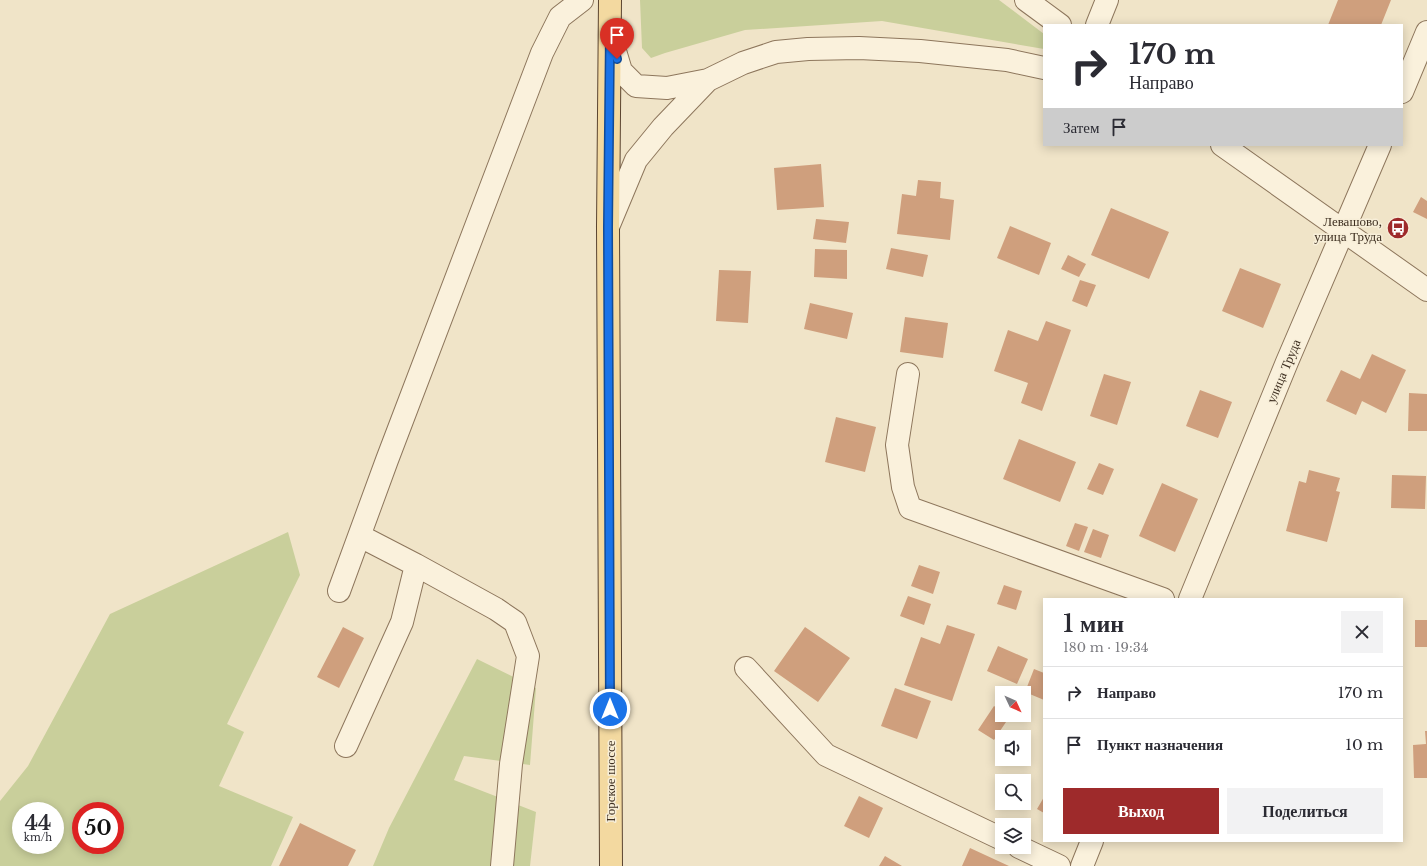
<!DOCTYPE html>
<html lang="ru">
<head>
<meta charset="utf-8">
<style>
  :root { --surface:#fff; --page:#f2f2f3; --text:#2b2b33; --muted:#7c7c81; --line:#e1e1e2; --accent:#9e2a2b }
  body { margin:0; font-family:"Libre Baskerville",serif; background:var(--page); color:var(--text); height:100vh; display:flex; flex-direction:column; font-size:15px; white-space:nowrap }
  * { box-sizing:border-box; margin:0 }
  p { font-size:13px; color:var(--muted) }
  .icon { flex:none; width:22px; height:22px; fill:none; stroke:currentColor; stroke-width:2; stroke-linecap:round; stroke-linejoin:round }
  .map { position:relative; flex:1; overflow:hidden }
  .details { position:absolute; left:1043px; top:598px; width:360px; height:244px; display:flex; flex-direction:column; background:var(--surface); border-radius:0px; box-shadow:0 2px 10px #0003 }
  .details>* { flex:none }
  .hud { position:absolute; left:1043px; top:24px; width:360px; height:122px; border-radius:0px; box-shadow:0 2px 10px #0003; background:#fff; color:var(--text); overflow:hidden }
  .needle { width:26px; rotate:134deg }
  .tools { position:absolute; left:995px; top:686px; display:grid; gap:8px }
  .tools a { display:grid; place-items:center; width:36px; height:36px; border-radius:0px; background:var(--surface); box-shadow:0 2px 10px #0003; font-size:20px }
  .speed { position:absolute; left:12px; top:802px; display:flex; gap:8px; font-size:20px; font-weight:700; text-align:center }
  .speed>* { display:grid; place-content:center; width:52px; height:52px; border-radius:50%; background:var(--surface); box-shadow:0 2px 10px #0003; line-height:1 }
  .speed small { font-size:10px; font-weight:400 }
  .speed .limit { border:6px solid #d22; background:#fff; color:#111 }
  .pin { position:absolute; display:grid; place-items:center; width:34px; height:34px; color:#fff; margin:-41px -17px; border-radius:50% 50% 50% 0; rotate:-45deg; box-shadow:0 0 4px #0007 }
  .pin .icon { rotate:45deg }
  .me { position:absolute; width:44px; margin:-22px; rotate:0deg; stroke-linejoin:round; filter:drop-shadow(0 0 3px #0008) }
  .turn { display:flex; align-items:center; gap:14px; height:84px; padding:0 20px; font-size:18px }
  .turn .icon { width:52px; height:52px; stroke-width:2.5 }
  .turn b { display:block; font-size:28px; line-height:34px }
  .then { display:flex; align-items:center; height:38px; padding:0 20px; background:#0003; gap:8px; font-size:15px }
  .round { display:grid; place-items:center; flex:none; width:42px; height:42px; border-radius:0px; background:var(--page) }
  .head { display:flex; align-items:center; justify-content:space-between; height:68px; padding:0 20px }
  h1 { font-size:24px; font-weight:600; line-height:30px }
  .action { display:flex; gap:8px; margin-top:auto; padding:8px 20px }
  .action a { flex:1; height:46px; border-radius:0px; background:var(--accent); color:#fff; font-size:16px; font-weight:600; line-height:46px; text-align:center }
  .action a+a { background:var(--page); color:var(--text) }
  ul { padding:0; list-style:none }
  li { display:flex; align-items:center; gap:12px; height:52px; padding:0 20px; border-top:1px solid var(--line) }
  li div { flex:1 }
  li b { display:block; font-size:15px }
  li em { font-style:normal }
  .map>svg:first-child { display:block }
  .green { fill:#c9cf9b; fill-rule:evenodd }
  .building { fill:#cf9f7d }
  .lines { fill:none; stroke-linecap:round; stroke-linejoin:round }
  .minor-casing { stroke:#8d765c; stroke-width:24 }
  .major-casing { stroke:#5b4430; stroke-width:24 }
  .minor { stroke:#faf1dc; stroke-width:22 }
  .major { stroke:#f3d9a0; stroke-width:22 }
  .route-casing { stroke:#114b97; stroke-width:10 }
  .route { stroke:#1a73e8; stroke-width:7 }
  .labels { text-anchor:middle; stroke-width:3; stroke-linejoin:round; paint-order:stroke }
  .poi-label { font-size:13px; fill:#3d2e20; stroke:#f7eed8; text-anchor:end }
  .street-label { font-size:13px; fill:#3d2e20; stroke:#f7eed8 }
</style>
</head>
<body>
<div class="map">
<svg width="1427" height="866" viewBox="0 0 1427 866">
  <rect width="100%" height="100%" fill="#f0e4c8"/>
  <path class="green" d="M640,0H999L1044,34V49L882,21L745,30L665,53L651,58L642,48Z
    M288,532L300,575L227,724L244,732L219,786L293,817L271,866H0V801L28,766L110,614ZM21,811H55V845H21ZM81,811H115V845H81Z
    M477,659L536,688L530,765L464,756L454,780L536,812L530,866H373L389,828Z"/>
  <path class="building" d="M1338,0H1391L1381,25H1328Z
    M821,164L824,207L777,210L774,168Z
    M918,180L941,182L940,198L954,200L950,240L897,234L902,194L916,196Z
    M1421,197L1427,201V219L1413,212Z
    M1111,208L1169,232L1149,279L1091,255Z
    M816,219L849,222L846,243L813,239Z
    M1010,226L1051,243L1039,275L997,258Z
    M891,248L928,255L923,277L886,269Z
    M815,249L847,250V279L814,277Z
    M1068,255L1086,264L1079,277L1061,269Z
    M1240,268L1281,284L1263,328L1222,311Z
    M719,270L751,271L748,323L716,321Z
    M1080,280L1096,285L1087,307L1072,301Z
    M810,303L853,313L847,339L804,329Z
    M905,317L948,323L943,358L900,352Z
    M1046,321L1071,330L1042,411L1021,403L1028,383L994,371L1008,330L1038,341Z
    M1372,354L1406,370L1386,413L1362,401L1356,415L1326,401L1341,370L1360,379Z
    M1104,374L1131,382L1117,425L1090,416Z
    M1200,390L1232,402L1218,438L1186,426Z
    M1409,393L1427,394V431H1408Z
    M836,417L876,427L865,472L825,462Z
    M1019,439L1076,462L1060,502L1003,479Z
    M1099,463L1114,469L1103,495L1087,489Z
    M1309,470L1340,478L1336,491L1340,492L1327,542L1286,531L1299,481L1306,483Z
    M1392,475L1426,476L1425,509L1391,508Z
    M1162,483L1198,499L1175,552L1139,536Z
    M1075,523L1088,527L1079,551L1066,546Z
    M1093,529L1109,535L1101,558L1084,552Z
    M919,565L940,572L933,594L911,586Z
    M1004,585L1022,591L1016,610L997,604Z
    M908,596L931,604L924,625L900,616Z
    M1415,620H1427V647H1415Z
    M947,625L975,634L952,701L904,685L921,637L940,644Z
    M343,627L364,638L339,688L317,677Z
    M805,627L850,658L818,702L774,671Z
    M998,646L1028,659L1017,684L987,671Z
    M1034,669L1044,673V700L1025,692Z
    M895,688L931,701L917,739L881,726Z
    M994,706L1002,711V715L1010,716L994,740L978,730Z
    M1425,731H1427V778H1414L1413,745L1426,744Z
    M859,796L883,808L869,838L844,826Z
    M1044,797V813L1037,809Z
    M300,823L356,850L348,866H279Z
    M970,848L1009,866H962Z
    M885,856L902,866H879Z"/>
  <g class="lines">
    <g class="minor-casing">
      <path id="minor" d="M1026,0L1060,25
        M1097,25L1107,0
        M612,41L621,71L636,86L667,88L708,80
        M1402,92L1427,32
        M1222,145L1427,290
        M608,227L636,160L663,127L708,80L743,63L776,52L808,49L859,48L920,51L1007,60L1044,68
        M908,374L897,445L903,487L910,508L1163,599
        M416,565L496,609L515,622L528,656L511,764L502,866
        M339,591L387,460L542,53L560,17L582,0
        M1190,599L1287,362L1380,145
        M746,668L826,755L1002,839
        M346,746L402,622L416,565L360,536
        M1019,847L1059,866
        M1082,866L1092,841"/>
    </g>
    <g class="major-casing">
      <path id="major" d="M610,0L608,227L611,866"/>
    </g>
    <use href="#minor" class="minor"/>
    <use href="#major" class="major"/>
  </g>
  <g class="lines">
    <g class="route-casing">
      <path id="route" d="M610,709L608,227L610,34L617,59"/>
    </g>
    <use href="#route" class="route"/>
  </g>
  <defs>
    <g id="bus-disc" transform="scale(1.15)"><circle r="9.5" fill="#9e2a2b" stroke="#f7eed8"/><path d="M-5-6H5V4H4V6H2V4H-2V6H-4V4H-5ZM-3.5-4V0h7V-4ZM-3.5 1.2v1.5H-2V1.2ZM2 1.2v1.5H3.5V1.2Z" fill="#fff"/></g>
  </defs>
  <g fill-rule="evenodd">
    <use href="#bus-disc" x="1398" y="228"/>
  </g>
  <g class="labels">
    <g class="poi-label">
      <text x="1382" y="226">Левашово,<tspan x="1382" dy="15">улица Труда</tspan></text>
    </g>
    <g class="street-label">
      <text transform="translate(1283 371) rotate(-67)" y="5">улица Труда</text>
      <text transform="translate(610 781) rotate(-90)" y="5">Горское шоссе</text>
    </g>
  </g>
</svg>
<div class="tools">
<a><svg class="needle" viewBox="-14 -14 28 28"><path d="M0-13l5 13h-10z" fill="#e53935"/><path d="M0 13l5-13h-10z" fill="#7c7c81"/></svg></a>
<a><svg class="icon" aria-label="sound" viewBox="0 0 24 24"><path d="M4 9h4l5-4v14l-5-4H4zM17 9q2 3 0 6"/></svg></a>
<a><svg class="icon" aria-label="search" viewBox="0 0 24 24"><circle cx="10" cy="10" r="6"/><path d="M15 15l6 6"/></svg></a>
<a><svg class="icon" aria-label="layers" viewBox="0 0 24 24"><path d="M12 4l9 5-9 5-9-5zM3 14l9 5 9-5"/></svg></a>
</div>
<div class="speed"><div>44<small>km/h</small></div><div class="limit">50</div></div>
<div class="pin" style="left:617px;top:59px;background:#d93025"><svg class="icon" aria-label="arrive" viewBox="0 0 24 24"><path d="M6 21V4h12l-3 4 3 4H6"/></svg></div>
<svg class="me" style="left:610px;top:709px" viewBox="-20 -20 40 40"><circle r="17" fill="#1a73e8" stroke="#fff" stroke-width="3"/><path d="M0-11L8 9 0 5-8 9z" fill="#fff"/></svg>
<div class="hud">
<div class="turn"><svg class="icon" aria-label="right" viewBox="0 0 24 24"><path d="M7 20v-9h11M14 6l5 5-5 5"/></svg><div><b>170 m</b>Направо</div></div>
<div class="then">Затем<svg class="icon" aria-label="arrive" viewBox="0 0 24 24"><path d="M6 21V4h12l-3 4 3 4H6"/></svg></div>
</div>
<section class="details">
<div class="head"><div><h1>1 мин</h1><p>180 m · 19:34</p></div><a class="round"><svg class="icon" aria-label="close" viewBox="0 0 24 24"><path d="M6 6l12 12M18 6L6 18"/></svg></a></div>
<ul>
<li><svg class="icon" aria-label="right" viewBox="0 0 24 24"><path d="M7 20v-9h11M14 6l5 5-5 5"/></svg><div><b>Направо</b></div><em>170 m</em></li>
<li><svg class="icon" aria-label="arrive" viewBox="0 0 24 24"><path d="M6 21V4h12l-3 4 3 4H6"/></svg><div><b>Пункт назначения</b></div><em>10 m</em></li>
</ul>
<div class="action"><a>Выход</a><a>Поделиться</a></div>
</section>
</div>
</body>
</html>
